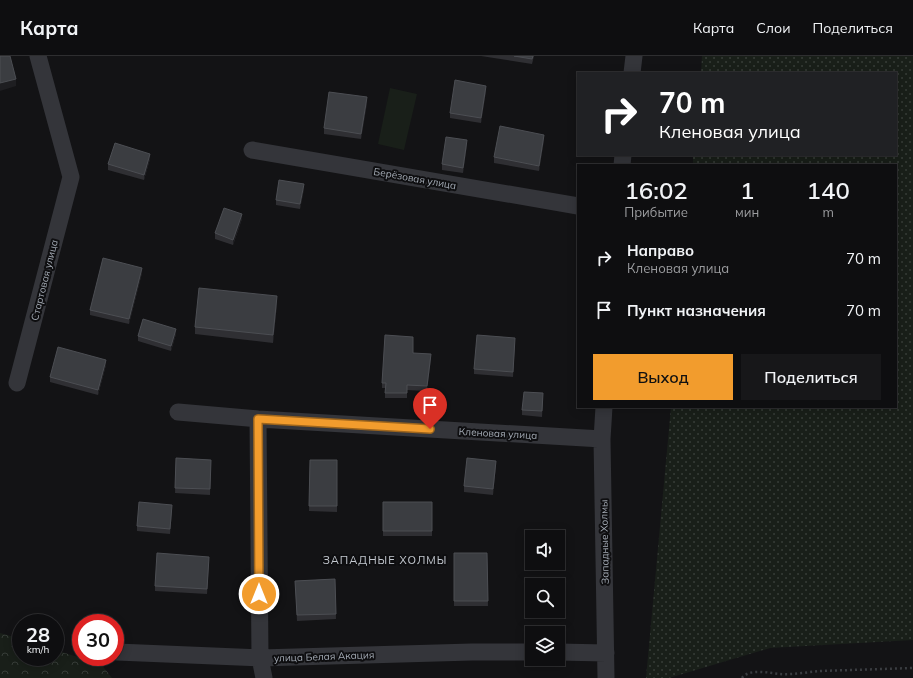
<!DOCTYPE html>
<html lang="ru">
<head>
<meta charset="utf-8">
<style>
  :root { --surface:#0e0e10; --page:#171719; --text:#f1f3f6; --muted:#9b9c9f; --line:#2e2e30; --accent:#f29c2d }
  body { margin:0; font-family:Mulish,sans-serif; background:var(--page); color:var(--text); height:100vh; display:flex; flex-direction:column; font-size:15px; white-space:nowrap }
  * { box-sizing:border-box; margin:0 }
  p { font-size:13px; color:var(--muted) }
  .icon { flex:none; width:22px; height:22px; fill:none; stroke:currentColor; stroke-width:2; stroke-linecap:round; stroke-linejoin:round }
  .map { position:relative; flex:1; overflow:hidden }
  .panel { position:absolute; left:577px; top:108px; width:320px; height:244px; display:flex; flex-direction:column; background:var(--surface); border-radius:0px; box-shadow:0 2px 10px #0003,0 0 0 1px var(--line) }
  .panel>* { flex:none }
  .top-card { position:absolute; left:577px; top:16px; width:320px; height:84px; border-radius:0px; box-shadow:0 2px 10px #0003,0 0 0 1px var(--line); background:#202124; color:#fff; overflow:hidden }
  .fabs { position:absolute; left:525px; top:474px; display:grid; gap:8px }
  .fabs a { display:grid; place-items:center; width:40px; height:40px; border-radius:0px; background:var(--surface); box-shadow:0 2px 10px #0003,0 0 0 1px var(--line); font-size:20px }
  .speed { position:absolute; left:12px; top:558px; display:flex; gap:8px; font-size:20px; font-weight:700; text-align:center }
  .speed>* { display:grid; place-content:center; width:52px; height:52px; border-radius:50%; background:var(--surface); box-shadow:0 2px 10px #0003,0 0 0 1px var(--line); line-height:1 }
  .speed small { font-size:10px; font-weight:400 }
  .speed .limit { border:6px solid #d22; background:#fff; color:#111 }
  .pin { position:absolute; display:grid; place-items:center; width:34px; height:34px; color:#fff; margin:-41px -17px; border-radius:50% 50% 50% 0; rotate:-45deg; box-shadow:0 0 4px #0007 }
  .pin .icon { rotate:45deg }
  .me { position:absolute; width:44px; margin:-22px; rotate:0deg; stroke-linejoin:round; filter:drop-shadow(0 0 3px #0008) }
  .turn { display:flex; align-items:center; gap:14px; height:84px; padding:0 16px; font-size:18px }
  .turn .icon { width:52px; height:52px; stroke-width:2.5 }
  .turn b { display:block; font-size:28px; line-height:34px }
  .eta { display:flex; justify-content:space-evenly; align-items:center; height:68px; text-align:center }
  .eta b { font-size:24px; font-weight:600; line-height:28px }
  .primary-button { display:flex; gap:8px; margin-top:auto; padding:8px 16px }
  .primary-button a { flex:1; height:46px; border-radius:0px; background:var(--accent); color:#111; font-size:16px; font-weight:600; line-height:46px; text-align:center }
  .primary-button a+a { background:var(--page); color:var(--text) }
  ul { padding:0; list-style:none }
  li { display:flex; align-items:center; gap:12px; height:52px; padding:0 16px }
  li div { flex:1 }
  li b { display:block; font-size:15px }
  li em { font-style:normal }
  header { display:flex; align-items:center; gap:24px; box-sizing:border-box; height:56px; padding:0 20px; background:var(--surface); border-bottom:1px solid var(--line) }
  header strong { font-size:19px }
  nav { display:flex; gap:22px; margin-inline-start:auto; font-size:14px }
  .map>svg:first-child { display:block }
  .grass { fill:url(#grass-dots) }
  .forest { fill:url(#forest-crowns) }
  .green { fill:#191f19 }
  .lines { fill:none; stroke-linecap:round; stroke-linejoin:round }
  .path { stroke:#3a3d41; stroke-width:2.5; stroke-dasharray:2 3; stroke-linecap:butt }
  .street { stroke:#34353a; stroke-width:17 }
  .wall { fill:#2f2f33 }
  .shaded-wall { fill:#1e1e21 }
  .building { fill:#3b3d41; stroke:#4c4e53 }
  .route-casing { stroke:#9d651d; stroke-width:10 }
  .route { stroke:#f29c2d; stroke-width:7 }
  .labels { text-anchor:middle; stroke-width:4; stroke-linejoin:round; paint-order:stroke }
  .street-label { font-size:10px; fill:#a4abb5; stroke:#0e0e10 }
  .neighbourhood-label { font-size:11px; letter-spacing:1px; fill:#c5cad1; stroke:#0e0e10 }
</style>
</head>
<body>
<header>
<strong>Карта</strong>
<nav><a>Карта</a><a>Слои</a><a>Поделиться</a></nav>
</header>
<div class="map">
<svg width="913" height="622" viewBox="0 0 913 622">
  <defs>
    <pattern id="grass-dots" width="8" height="8" patternUnits="userSpaceOnUse"><rect width="8" height="8" fill="#191f19"/><path d="M2 2h.1M6 6h.1" fill="none" stroke="#373d38" stroke-width="1.8" stroke-linecap="round"/></pattern>
    <pattern id="forest-crowns" width="20" height="18" patternUnits="userSpaceOnUse"><rect width="20" height="18" fill="#191f19"/><path d="M2 6a3 3 0 1 1 6 0M12 15a3 3 0 1 1 6 0" fill="none" stroke="#373d38"/></pattern>
  </defs>
  <rect width="100%" height="100%" fill="#131315"/>
  <path class="grass" d="M702,0H913V584L770,592L669,622H646L671,351H896V109H693V99H896V17H701Z"/>
  <path class="forest" d="M0,577L21,583V601H55V594L101,608L112,622H0Z"/>
  <path class="green" d="M390,32L417,38L404,94L378,88Z"/>
  <g class="lines">
    <path class="path" d="M742,622C749,612 770,617 780,618C793,619 807,616 820,615C851,614 882,613 913,612"/>
    <path class="street" d="M632,17L634,0
      M252,94L578,150
      M622,109L623,99
      M17,327L71,121L38,0
      M604,351L602,383L606,622
      M178,356L258,363L602,383
      M258,363L260,602L264,622
      M117,596L260,602L472,596H532
      M558,596L606,597"/>
  </g>
  <path class="wall" d="M481,0H534L532,8Z
    M486,35L481,67L450,62V57Z
    M367,47L361,83L324,78V72Z
    M544,84L539,115L494,107V101Z
    M467,89L463,117L442,114V108Z
    M150,103L144,124L108,114V108Z
    M304,133L300,153L276,149V144Z
    M242,163L233,189L215,183V177Z
    M142,217L129,268L90,259V254Z
    M277,248L273,287L195,278V271Z
    M176,278L171,295L138,285V280Z
    M515,287L513,321L474,318V313Z
    M413,297L431,303L427,335L407,334V342H385V332H382V327Z
    M106,309L98,339L50,326V321Z
    M543,342L542,361L522,359V354Z
    M176,402L211,404L210,439L175,437Z
    M310,404H337V456L309,455Z
    M496,410L493,439L464,436V430Z
    M383,446H432V480H383Z
    M172,455L170,478L137,475V470Z
    M454,497H487L488,550H454Z
    M209,506L207,538L155,535V530Z
    M335,523L336,563L297,565L295,525Z"/>
  <path class="shaded-wall" d="M16,23V30L0,35V27Z
    M486,30V35L481,67V62Z
    M367,41V47L361,83V78Z
    M544,79V84L539,115V110Z
    M467,84V89L463,117V112Z
    M150,98V103L144,124V119Z
    M304,128V133L300,153V148Z
    M242,158V163L233,189V184Z
    M142,212V217L129,268V263Z
    M277,240V248L273,287V279Z
    M176,273V278L171,295V290Z
    M431,298V303L427,335V330Z
    M106,304V309L98,339V334Z
    M496,405V410L493,439V433Z
    M172,449V455L170,478V473Z"/>
  <path class="building" d="M0,0H10L16,23L0,27Z
    M514,0H533L532,3Z
    M455,24L486,30L481,62L450,57Z
    M329,36L367,41L361,78L324,72Z
    M500,70L544,79L539,110L494,101Z
    M446,81L467,84L463,112L442,108Z
    M115,87L150,98L144,119L108,108Z
    M279,124L304,128L300,148L276,144Z
    M224,152L242,158L233,184L215,177Z
    M103,202L142,212L129,263L90,254Z
    M199,232L277,240L273,279L195,271Z
    M143,263L176,273L171,290L138,280Z
    M385,279L413,281V297L431,298L427,330L407,329V337H385L386,327H382Z
    M477,279L515,282L513,316L474,313Z
    M58,291L106,304L98,334L50,321Z
    M524,336L543,337L542,355L522,354Z
    M176,402L211,404L210,433L175,432Z
    M467,402L496,405L493,433L464,430Z
    M310,404H337V450H309Z
    M139,446L172,449L170,473L137,470Z
    M383,446H432V475H383Z
    M157,497L209,501L207,533L155,530Z
    M454,497H487L488,545H454Z
    M335,523L336,558L297,559L295,525Z"/>
  <g class="lines">
    <g class="route-casing">
      <path id="route" d="M259,538L258,363L430,373"/>
    </g>
    <use href="#route" class="route"/>
  </g>
  <g class="labels">
    <g class="street-label">
      <text transform="translate(415 122) rotate(10)" y="4">Берёзовая улица</text>
      <text transform="translate(44 224) rotate(-76)" y="4">Стартовая улица</text>
      <text transform="translate(498 377) rotate(3)" y="4">Кленовая улица</text>
      <text transform="translate(604 486) rotate(-91)" y="4">Западные Холмы</text>
      <text transform="translate(324 600) rotate(-2)" y="4">улица Белая Акация</text>
    </g>
    <g class="neighbourhood-label">
      <text x="385" y="508">ЗАПАДНЫЕ ХОЛМЫ</text>
    </g>
  </g>
</svg>
<div class="fabs">
<a><svg class="icon" aria-label="sound" viewBox="0 0 24 24"><path d="M4 9h4l5-4v14l-5-4H4zM17 9q2 3 0 6"/></svg></a>
<a><svg class="icon" aria-label="search" viewBox="0 0 24 24"><circle cx="10" cy="10" r="6"/><path d="M15 15l6 6"/></svg></a>
<a><svg class="icon" aria-label="layers" viewBox="0 0 24 24"><path d="M12 4l9 5-9 5-9-5zM3 14l9 5 9-5"/></svg></a>
</div>
<div class="speed"><div>28<small>km/h</small></div><div class="limit">30</div></div>
<div class="pin" style="left:430px;top:373px;background:#d93025"><svg class="icon" aria-label="arrive" viewBox="0 0 24 24"><path d="M6 21V4h12l-3 4 3 4H6"/></svg></div>
<svg class="me" style="left:259px;top:538px" viewBox="-20 -20 40 40"><circle r="17" fill="#f29c2d" stroke="#fff" stroke-width="3"/><path d="M0-11L8 9 0 5-8 9z" fill="#fff"/></svg>
<div class="top-card">
<div class="turn"><svg class="icon" aria-label="right" viewBox="0 0 24 24"><path d="M7 20v-9h11M14 6l5 5-5 5"/></svg><div><b>70 m</b>Кленовая улица</div></div>
</div>
<section class="panel">
<div class="eta">
<div><b>16:02</b><p>Прибытие</p></div>
<div><b>1</b><p>мин</p></div>
<div><b>140</b><p>m</p></div>
</div>
<ul>
<li><svg class="icon" aria-label="right" viewBox="0 0 24 24"><path d="M7 20v-9h11M14 6l5 5-5 5"/></svg><div><b>Направо</b><p>Кленовая улица</p></div><em>70 m</em></li>
<li><svg class="icon" aria-label="arrive" viewBox="0 0 24 24"><path d="M6 21V4h12l-3 4 3 4H6"/></svg><div><b>Пункт назначения</b></div><em>70 m</em></li>
</ul>
<div class="primary-button"><a>Выход</a><a>Поделиться</a></div>
</section>
</div>
</body>
</html>
